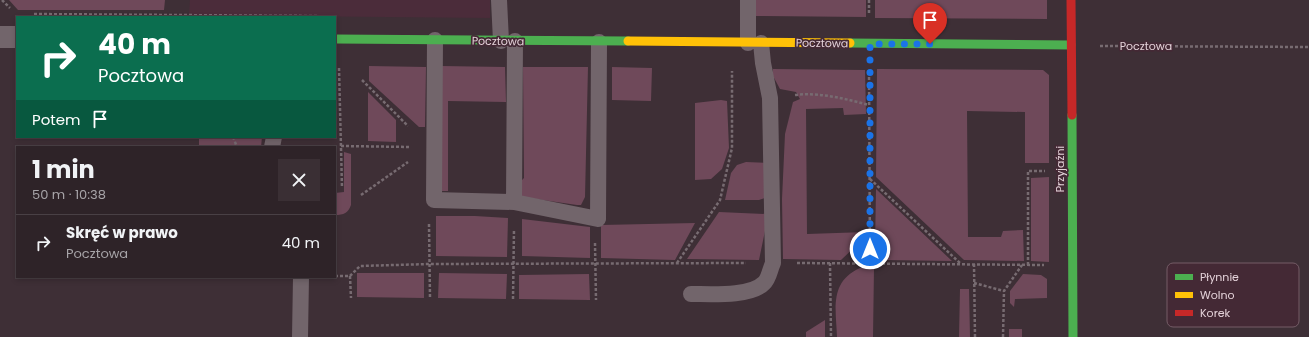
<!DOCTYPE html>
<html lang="pl">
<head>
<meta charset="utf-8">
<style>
  :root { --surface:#2e2328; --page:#3a2f34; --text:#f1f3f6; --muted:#a7a4a8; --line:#494045 }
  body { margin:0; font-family:Poppins,sans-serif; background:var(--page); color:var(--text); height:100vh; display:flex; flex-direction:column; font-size:15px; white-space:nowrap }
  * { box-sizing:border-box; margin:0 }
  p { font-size:13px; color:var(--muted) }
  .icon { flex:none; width:22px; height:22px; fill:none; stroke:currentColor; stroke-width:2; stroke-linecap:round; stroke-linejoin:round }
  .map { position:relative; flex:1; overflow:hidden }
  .sheet { position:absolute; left:16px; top:146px; width:320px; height:132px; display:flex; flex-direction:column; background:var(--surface); border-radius:0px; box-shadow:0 2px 6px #0003,0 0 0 1px var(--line) }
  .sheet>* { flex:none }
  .top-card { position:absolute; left:16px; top:16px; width:320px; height:122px; border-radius:0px; box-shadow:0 2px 6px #0003,0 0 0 1px var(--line); background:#0b6e4f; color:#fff; overflow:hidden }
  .pin { position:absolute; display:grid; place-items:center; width:34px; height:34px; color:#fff; margin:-41px -17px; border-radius:50% 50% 50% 0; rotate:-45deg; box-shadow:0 0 4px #0007 }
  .pin .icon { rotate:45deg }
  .me { position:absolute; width:44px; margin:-22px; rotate:0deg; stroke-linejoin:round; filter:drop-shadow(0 0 3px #0008) }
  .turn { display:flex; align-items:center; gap:14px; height:84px; padding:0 16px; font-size:18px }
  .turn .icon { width:52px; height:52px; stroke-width:2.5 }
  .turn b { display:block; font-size:28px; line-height:34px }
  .then { display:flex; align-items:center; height:38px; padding:0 16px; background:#0003; gap:8px; font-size:15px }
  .round { display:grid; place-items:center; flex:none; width:42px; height:42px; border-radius:0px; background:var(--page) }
  .summary { display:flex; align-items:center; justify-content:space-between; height:68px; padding:0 16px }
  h1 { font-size:24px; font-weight:700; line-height:30px }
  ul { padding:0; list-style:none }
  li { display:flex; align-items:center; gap:12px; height:56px; padding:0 16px; border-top:1px solid var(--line) }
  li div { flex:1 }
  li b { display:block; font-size:15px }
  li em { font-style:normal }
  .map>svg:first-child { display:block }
  .built { fill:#4b2c3a }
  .green { fill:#6f495a }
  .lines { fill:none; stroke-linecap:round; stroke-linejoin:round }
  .path { stroke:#776b71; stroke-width:2.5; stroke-dasharray:3 2; stroke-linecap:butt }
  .lane { stroke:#72656b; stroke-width:16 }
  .street { stroke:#72656b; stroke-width:22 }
  .fast { stroke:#4caf50; stroke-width:9 }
  .slow { stroke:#ffc107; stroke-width:9 }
  .jam { stroke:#c62828; stroke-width:9 }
  .route { stroke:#1a73e8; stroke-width:7; stroke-dasharray:0 12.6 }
  .labels { text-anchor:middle; stroke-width:3.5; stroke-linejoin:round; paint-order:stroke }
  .street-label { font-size:11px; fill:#e4d2d9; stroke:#442935 }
  .key { fill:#442935; stroke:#745c66; stroke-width:1 }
  .key-label { font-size:11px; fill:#e4d2d9 }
</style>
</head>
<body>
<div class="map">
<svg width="1309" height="337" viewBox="0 0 1309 337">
  <rect width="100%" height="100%" fill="#3e2f36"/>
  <path class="built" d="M190,0H490V18L189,15Z"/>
  <path class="green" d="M9,0H165L164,10H18Z
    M756,0H866V17L756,16Z
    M875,0H1047V19L875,18Z
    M369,66L426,67L425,127H419L369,81Z
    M441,66L505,67L506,102L448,101V191H442Z
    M523,67H588L585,197L581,205H577L522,197L518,184L524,178Z
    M612,67L652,68L651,101L612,100Z
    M773,69L865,70L866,114L844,115L843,108L806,109L807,234L866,232L859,243L841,260L783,259L782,199L785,134L793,102L800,99L796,92L780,89L773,76Z
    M877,69L1043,70L1049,75V163H1025V112L967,111L968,237H1001L1003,231L1023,230L1024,261L964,260L876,177Z
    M368,92L396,120V142L368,141Z
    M721,100L727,101L729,148L722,169L711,179L695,180V103Z
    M199,137H262L261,147H199Z
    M344,152L351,154V205C348,213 344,215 335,215V193L344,192Z
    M746,162L767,163V197L759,200H725L731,173L737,165Z
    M1049,177V262L1031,261V178Z
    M876,189L952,261L886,260C879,257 877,254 875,247Z
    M719,212L767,214L766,226L759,260L687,259Z
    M436,216H475L508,218L507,257L436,256Z
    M522,219L590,227V258L522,256Z
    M695,223L675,260L601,258V225Z
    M860,268H874L873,337H837C836,309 829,282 860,268Z
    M357,273H424V298L357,297Z
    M439,273L507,274L506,299L438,298Z
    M589,274L590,300L519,299V275Z
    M1023,274L1041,275L1047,279V298L1015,299L1014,307L1010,303V291Z
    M960,289H969L970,337H959Z
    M825,320V337H806V332Z
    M1009,329H1022V337H1009Z"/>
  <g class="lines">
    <path class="path" d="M2,0L10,8
      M869,0V15
      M34,14L317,16
      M1100,46L1309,47
      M339,68L342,188
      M869,72L870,263
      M362,80L408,126
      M795,95C820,92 846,99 869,105
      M233,137L237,147
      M341,146L410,147
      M870,179L961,264
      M361,195L408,162
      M429,224L430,298
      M595,243L596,300
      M677,263L720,200L732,148V71
      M797,263L1044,265
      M830,263L831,337
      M974,264L975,337
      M1028,265V171H1045
      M335,276H350L360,266L430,264L746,263
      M350,276L351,298
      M974,283L1004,291
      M513,299L514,229
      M1003,337L1004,291L1022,265"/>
    <path class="lane" d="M499,0L501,41
      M748,0V43
      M435,40L434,200L514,202L598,219L599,42
      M272,147L274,137
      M514,202L515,41
      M691,294C710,294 751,297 764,283C769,279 770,269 773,263L770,98L763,63L761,43
      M300,337L301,277"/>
    <path class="street" d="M0,37H17"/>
    <path class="fast" d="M335,39L628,41
      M850,43L1071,45
      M1072,115L1073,337"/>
    <path class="slow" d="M628,41L850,43"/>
    <path class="jam" d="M1071,0L1072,115"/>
  </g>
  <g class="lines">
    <path class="route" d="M870,249V44H930"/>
  </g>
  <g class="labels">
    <g class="street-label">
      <text transform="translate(498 41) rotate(1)" y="4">Pocztowa</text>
      <text transform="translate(822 43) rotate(1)" y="4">Pocztowa</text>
      <text x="1146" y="50">Pocztowa</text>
      <text transform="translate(1060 169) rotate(-90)" y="4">Przyjaźni</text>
    </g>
  </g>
  <rect x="1167" y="263" width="132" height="64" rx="6" class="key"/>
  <rect x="1175" y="274" width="18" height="6" fill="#4caf50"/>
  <rect x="1175" y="292" width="18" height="6" fill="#ffc107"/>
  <rect x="1175" y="310" width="18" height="6" fill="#c62828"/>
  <g class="key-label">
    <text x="1200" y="281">Płynnie</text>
    <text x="1200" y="299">Wolno</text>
    <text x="1200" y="317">Korek</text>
  </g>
</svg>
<div class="pin" style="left:930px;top:44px;background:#d93025"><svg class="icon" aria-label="arrive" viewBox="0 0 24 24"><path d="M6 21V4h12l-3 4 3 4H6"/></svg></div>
<svg class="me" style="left:870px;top:249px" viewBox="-20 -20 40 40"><circle r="17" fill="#1a73e8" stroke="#fff" stroke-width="3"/><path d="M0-11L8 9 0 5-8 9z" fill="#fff"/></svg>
<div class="top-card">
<div class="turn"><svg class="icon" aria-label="right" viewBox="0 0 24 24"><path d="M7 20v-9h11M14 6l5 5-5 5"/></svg><div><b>40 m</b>Pocztowa</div></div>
<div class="then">Potem<svg class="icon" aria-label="arrive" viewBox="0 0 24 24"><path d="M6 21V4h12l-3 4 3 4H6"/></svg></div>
</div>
<section class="sheet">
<div class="summary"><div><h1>1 min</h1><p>50 m · 10:38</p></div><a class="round"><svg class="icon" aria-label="close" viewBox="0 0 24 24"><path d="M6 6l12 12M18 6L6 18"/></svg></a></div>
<ul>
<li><svg class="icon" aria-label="right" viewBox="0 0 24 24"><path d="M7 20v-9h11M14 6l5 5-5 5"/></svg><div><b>Skręć w prawo</b><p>Pocztowa</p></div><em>40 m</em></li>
</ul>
</section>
</div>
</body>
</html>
